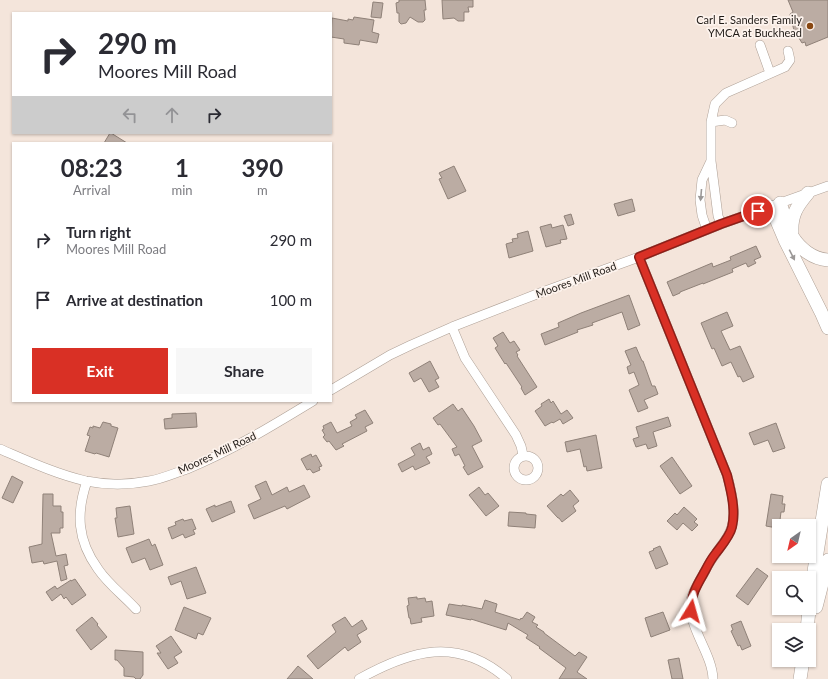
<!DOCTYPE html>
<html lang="en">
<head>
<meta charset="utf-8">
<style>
  :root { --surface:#fff; --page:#f7f7f7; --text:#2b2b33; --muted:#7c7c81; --accent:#d93025 }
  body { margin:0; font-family:Lato,sans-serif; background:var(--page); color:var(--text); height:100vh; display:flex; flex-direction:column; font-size:15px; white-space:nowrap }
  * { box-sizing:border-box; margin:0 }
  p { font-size:13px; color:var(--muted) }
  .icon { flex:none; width:22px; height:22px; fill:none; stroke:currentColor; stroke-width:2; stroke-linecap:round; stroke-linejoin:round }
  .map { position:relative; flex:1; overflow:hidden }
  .details { position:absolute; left:12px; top:142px; width:320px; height:260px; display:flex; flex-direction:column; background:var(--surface); border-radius:0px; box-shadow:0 1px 3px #0004 }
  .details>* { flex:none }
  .hud { position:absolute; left:12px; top:12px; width:320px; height:122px; border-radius:0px; box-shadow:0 1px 3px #0004; background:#fff; color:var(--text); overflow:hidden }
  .needle { width:26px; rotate:214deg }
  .tools { position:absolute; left:772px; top:519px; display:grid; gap:8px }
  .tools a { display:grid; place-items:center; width:44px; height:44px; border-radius:0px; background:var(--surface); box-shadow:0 1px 3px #0004; font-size:20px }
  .pin { position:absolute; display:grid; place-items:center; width:34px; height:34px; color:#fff; margin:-17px; border:2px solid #fff; border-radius:50%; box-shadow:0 1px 4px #0007 }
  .me { position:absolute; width:44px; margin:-22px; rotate:8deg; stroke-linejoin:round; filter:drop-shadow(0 0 3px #0008) }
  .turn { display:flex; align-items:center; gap:14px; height:84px; padding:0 20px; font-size:18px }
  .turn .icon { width:52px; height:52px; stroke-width:2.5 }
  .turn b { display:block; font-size:28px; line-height:34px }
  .lanes { display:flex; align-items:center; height:38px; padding:0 20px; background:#0003; justify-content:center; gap:20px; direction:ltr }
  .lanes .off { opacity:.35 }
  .eta { display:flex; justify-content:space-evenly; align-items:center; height:68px; text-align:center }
  .eta b { font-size:24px; font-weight:700; line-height:28px }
  .button { display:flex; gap:8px; margin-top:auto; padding:8px 20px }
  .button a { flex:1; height:46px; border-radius:0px; background:var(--accent); color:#fff; font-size:16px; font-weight:700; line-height:46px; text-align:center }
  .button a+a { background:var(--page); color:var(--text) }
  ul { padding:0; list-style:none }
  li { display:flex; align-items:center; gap:12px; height:60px; padding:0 20px }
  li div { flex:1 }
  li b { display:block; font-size:15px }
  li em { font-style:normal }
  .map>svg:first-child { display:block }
  .building { fill:#bbaca3; stroke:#8f8178 }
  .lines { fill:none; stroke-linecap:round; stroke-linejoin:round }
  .minor-casing { stroke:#aea096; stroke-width:10 }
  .highway-casing { stroke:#aea096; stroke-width:14 }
  .minor { stroke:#fff; stroke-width:9 }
  .highway { stroke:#fff; stroke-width:13 }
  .oneway { fill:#9b9897 }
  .route-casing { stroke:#8d1f18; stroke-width:10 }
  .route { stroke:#d93025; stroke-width:7 }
  .poi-dot { fill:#894813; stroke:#fdf3ed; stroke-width:1.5 }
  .labels { text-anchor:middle; stroke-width:3.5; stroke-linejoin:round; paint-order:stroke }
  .poi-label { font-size:11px; fill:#201b17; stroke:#fdf3ed; text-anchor:end }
  .street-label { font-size:11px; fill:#201b17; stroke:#fdf3ed }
</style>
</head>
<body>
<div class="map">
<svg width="828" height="679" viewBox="0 0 828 679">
  <rect width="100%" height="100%" fill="#f4e5db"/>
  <path class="building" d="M399,0H425L426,10H424L425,20L423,22H418L410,17L406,23L401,24L399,22V13H397L396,3L399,2Z
    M442,0H473V7H468L469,12H464V21H458L454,18L443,19Z
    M788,0H828V37L806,46L805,42L802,43L794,30L792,23L790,14L793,12Z
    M373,2L383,3L381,18L371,17Z
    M354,17L374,20L372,32L379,34L377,43L360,40L359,45L344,43V39L331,37L332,18L348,21V19L353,20Z
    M110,133H111L127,143H104Z
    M454,166L466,191L448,199L439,179L442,178L439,173Z
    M632,199L635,211L618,216L614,204Z
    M571,214L574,224L568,226L564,216Z
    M551,224L552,228L563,225L567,239L560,240L561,243L546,247L540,227Z
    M528,231L533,251L509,258L506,244L513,242L512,239L518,238L517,234Z
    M756,246L761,257L754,260L756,263L748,267L746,263L732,269L733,272L703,284V283L680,292V293L673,296L667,282L712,263L713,267L731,260L730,257Z
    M629,295L640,325L628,330L622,312L592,323L593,325L577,330L578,332L545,345L541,334L559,327L558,323L581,313Z
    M727,312L733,326L721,331L730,350L740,346L754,377L743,382L740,376L738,377L731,362L722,366L714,348L712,349L701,323Z
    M503,332L510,343L514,341L520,350L516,352L518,355L517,356L537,387L525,395L521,388L522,387L506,363L505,364L495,348L498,346L493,338Z
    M636,347L642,361H643L652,386H655L658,394L644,400L648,408L638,412L629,390L639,385L634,372L629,374L627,367L631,365L625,351Z
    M430,361L439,378L435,380L439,387L429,392L421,378L414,382L409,373Z
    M549,399L551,403L553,401L561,414L567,410L573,418L563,424L560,419L553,423L552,422L545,426L535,411L542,406L541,404Z
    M453,404L458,411L462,408L474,426L482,441L472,446L483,467L468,475L463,467L465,466L459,454L455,456L452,449L457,447L440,424L438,425L433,418Z
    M365,410L373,423L365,427L367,431L342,444L344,446L336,450L329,441L327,442L323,437L325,435L322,430L324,429L323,426L331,422L337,433L352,426L350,422L357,418L355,415Z
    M196,413L197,427L165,429L164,419L172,418V414Z
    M668,417L671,426L653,432L657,446L648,449L646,444L636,447L633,439L639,437L636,427Z
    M103,422L111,424V426L118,428L109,457L96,453L95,454L85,451L90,436L87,435L90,427L93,428V426L100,428Z
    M776,423L785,448L773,452L768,440L754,445L749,433Z
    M596,435L602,468L587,471L586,466L584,467L580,449L567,452L565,442Z
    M420,443L423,450L429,447L432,454L426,457L430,463L415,470L413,466L402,472L398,464L415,455L411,448Z
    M311,454L312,457L316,455L322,466L319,467L320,470L313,473L310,469L307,470L301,459Z
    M672,457L692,486L680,494L660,466Z
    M12,476L23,482L13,503L2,498Z
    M266,481L272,495L287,487L289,492L304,485L310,497L287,509L285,506L254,519L248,505L261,499L255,486Z
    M479,487L485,495L488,493L499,506L486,516L469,495Z
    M570,490L579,501L573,506L576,511L562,522L559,518H558L547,506L561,494L563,496Z
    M43,494H53V506H61V512H63V528H60V533H51L56,556L66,554L68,565L64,566L67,579L61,581L57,561L44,564L43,561L32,563L29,547L42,544Z
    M771,494L783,496L782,504H785L784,512H781L780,520H778L777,528L766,526Z
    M231,501L235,512L212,522L206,509L215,505V507Z
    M130,506L134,534L118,537L115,518H117L116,508Z
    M684,507L697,519L694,522L698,525L692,531L683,523L677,530L667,521L675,513L677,515Z
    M509,512L526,513V514L536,515L535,528L508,526Z
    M183,519L184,521L192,519L196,529L193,530L195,534L185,538L183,534L172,539L168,528L176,525L175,522Z
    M149,539L152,546L155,544L163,565L150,570L145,558L132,563L126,548Z
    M660,546L668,564L656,569L649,552L654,550L653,549Z
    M196,567L206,593L187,599L181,581L171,585L168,577Z
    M757,568L768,576L748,605L736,596Z
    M75,579L86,595L72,605L66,597L64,599L61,594L52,601L46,592L55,586L57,589L71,580V581Z
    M417,597V599L425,598L426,602L432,601L434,616L421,618L422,622L411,624L410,618H409L407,606L409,605L408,598Z
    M485,600L497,604L495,612L520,620L521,618L522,619L527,612L535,617L532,622L538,625L536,627L544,632V633L575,656L579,652L587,657L577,672L587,679H559L566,668L539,648L540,647L526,638L528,635L508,623L506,630L471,619V620L446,615L449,604L462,606V605L482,609Z
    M184,607L211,618L203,635L198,633L196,639L175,630Z
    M663,612L670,630L651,637L645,618Z
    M92,617L98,624L97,625L107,637L91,650L76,630Z
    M345,617L352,627L362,620L367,629L357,635L361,642L348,651L345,647L318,669L307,656L336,632L332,625Z
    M741,621L751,646L742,650L740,645L738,646L731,631L733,630L731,625Z
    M171,636L182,652L174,657L178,663L168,669L157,653H161L156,646Z
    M115,650L143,652V675L140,679H136L134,677L124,676V668L117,660H115Z
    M679,658L683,679H672L668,660Z
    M298,666L313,679H287Z"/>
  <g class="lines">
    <g class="minor-casing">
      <path id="minor" d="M760,45L770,73
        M711,122L725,120L732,123
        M721,224L718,216L711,161V122L715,104L726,93L785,67L790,60L788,51
        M707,230L702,215L700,200L702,180L711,161
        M639,257L727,475C731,489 737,515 731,529C728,539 720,546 715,555C711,560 707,567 704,573C699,582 693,590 691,600C687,627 712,652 713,679
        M452,327L465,358L516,435L521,446L523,455
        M331,390L390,355L411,345L452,327L537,294L639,257L721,224L828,186
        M0,449C28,461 56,474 86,481C106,485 129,485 149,481C162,479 175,473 187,469C231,451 272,426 313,401
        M514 468a12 12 0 1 1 24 0a12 12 0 1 1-24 0Z
        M87,481C76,513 77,540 98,569C108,584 124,596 136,609
        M359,679C411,650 458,636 507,679"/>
    </g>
    <g class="highway-casing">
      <path id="highway" d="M780,203C784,214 787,226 792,236C800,249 813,259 828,260
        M771,207L785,240L821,312L828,328
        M792,232C791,215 797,206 808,193
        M816,607L828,560
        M807,630L811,590L828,484
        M800,679L803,660"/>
    </g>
    <use href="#minor" class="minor"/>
    <use href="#highway" class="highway"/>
  </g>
  <defs><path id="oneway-solid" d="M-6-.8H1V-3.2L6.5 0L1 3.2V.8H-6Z"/></defs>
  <g class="oneway">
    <use href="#oneway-solid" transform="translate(701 195) rotate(95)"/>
    <use href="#oneway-solid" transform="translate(792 255) rotate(63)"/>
  </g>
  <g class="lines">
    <g class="route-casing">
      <path id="route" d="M691,611C691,594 697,585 705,571C708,565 712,558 716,553C722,545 730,536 732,527C736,510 731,491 727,475L639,257L721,224L758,211"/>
    </g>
    <use href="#route" class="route"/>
  </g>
  <circle class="poi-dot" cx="810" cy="26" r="4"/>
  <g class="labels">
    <g class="poi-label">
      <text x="802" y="24">Carl E. Sanders Family<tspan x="802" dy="13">YMCA at Buckhead</tspan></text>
    </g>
    <g class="street-label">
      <text transform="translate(576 280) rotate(-20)" y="4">Moores Mill Road</text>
      <text transform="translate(217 453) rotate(-25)" y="4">Moores Mill Road</text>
    </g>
  </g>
</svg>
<div class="tools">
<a><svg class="needle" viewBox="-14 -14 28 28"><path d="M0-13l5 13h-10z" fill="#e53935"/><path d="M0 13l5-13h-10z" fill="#7c7c81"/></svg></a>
<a><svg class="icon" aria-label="search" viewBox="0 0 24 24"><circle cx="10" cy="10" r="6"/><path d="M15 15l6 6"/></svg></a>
<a><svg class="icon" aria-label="layers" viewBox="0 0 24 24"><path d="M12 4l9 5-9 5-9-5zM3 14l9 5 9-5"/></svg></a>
</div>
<div class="pin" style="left:758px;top:211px;background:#d93025"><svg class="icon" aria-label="arrive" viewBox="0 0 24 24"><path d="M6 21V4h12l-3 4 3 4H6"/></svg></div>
<svg class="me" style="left:691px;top:611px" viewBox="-20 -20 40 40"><path d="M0-17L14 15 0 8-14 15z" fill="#d93025" stroke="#fff" stroke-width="4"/></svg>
<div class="hud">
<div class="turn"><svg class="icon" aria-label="right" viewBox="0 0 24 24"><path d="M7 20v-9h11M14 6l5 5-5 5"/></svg><div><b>290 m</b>Moores Mill Road</div></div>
<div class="lanes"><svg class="icon off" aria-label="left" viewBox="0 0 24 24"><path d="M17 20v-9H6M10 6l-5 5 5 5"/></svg><svg class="icon off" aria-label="ahead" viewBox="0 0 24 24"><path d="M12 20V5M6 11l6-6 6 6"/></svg><svg class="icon" aria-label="right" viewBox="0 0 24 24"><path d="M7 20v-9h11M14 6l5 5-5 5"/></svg></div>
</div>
<section class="details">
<div class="eta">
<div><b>08:23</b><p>Arrival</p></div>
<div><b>1</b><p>min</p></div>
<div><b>390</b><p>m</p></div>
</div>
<ul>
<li><svg class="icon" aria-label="right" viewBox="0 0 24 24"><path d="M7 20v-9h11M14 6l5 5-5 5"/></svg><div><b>Turn right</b><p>Moores Mill Road</p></div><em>290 m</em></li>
<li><svg class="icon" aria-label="arrive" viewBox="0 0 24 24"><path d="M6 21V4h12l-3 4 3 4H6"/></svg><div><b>Arrive at destination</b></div><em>100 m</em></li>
</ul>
<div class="button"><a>Exit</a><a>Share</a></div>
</section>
</div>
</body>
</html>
